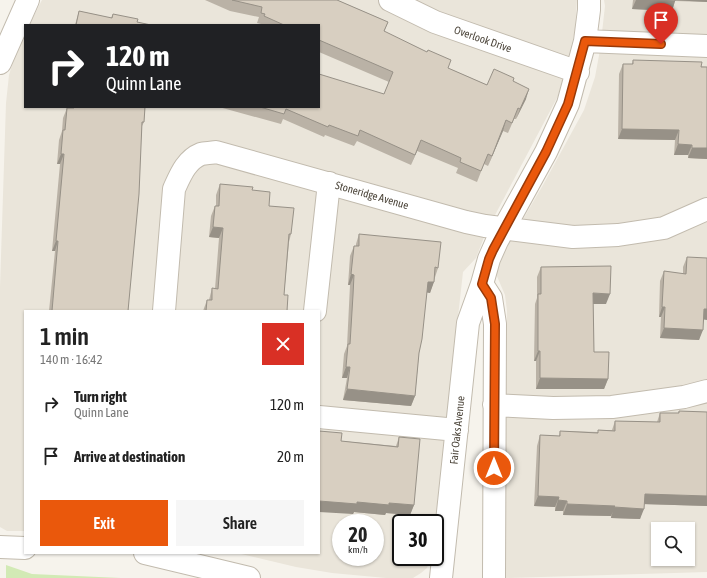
<!DOCTYPE html>
<html lang="en">
<head>
<meta charset="utf-8">
<style>
  :root { --surface:#fff; --page:#f6f6f6; --text:#222; --muted:#767676; --accent:#ea580c }
  body { margin:0; font-family:"Asap Condensed",sans-serif; background:var(--page); color:var(--text); height:100vh; display:flex; flex-direction:column; font-size:15px; white-space:nowrap }
  * { box-sizing:border-box; margin:0 }
  p { font-size:13px; color:var(--muted) }
  .icon { flex:none; width:22px; height:22px; fill:none; stroke:currentColor; stroke-width:2; stroke-linecap:round; stroke-linejoin:round }
  .map { position:relative; flex:1; overflow:hidden }
  .panel { position:absolute; left:24px; top:310px; width:296px; height:244px; display:flex; flex-direction:column; background:var(--surface); border-radius:0px; box-shadow:0 1px 3px #0004 }
  .panel>* { flex:none }
  .hud { position:absolute; left:24px; top:24px; width:296px; height:84px; border-radius:0px; box-shadow:0 1px 3px #0004; background:#202124; color:#fff; overflow:hidden }
  .controls { position:absolute; left:651px; top:522px; display:grid; gap:8px }
  .controls a { display:grid; place-items:center; width:44px; height:44px; border-radius:0px; background:var(--surface); box-shadow:0 1px 3px #0004; font-size:20px }
  .speed { position:absolute; left:332px; top:514px; display:flex; gap:8px; font-size:20px; font-weight:700; text-align:center }
  .speed>* { display:grid; place-content:center; width:52px; height:52px; border-radius:50%; background:var(--surface); box-shadow:0 1px 3px #0004; line-height:1 }
  .speed small { font-size:10px; font-weight:400 }
  .speed .limit { border:2px solid #111; border-radius:6px; background:#fff; color:#111 }
  .pin { position:absolute; display:grid; place-items:center; width:34px; height:34px; color:#fff; margin:-41px -17px; border-radius:50% 50% 50% 0; rotate:-45deg; box-shadow:0 0 4px #0007 }
  .pin .icon { rotate:45deg }
  .me { position:absolute; width:44px; margin:-22px; rotate:0deg; stroke-linejoin:round; filter:drop-shadow(0 0 3px #0008) }
  .turn { display:flex; align-items:center; gap:14px; height:84px; padding:0 16px; font-size:18px }
  .turn .icon { width:52px; height:52px; stroke-width:2.5 }
  .turn b { display:block; font-size:28px; line-height:34px }
  .round { display:grid; place-items:center; flex:none; width:42px; height:42px; border-radius:0px; background:var(--page) }
  .headline { display:flex; align-items:center; justify-content:space-between; height:68px; padding:0 16px }
  h1 { font-size:24px; font-weight:600; line-height:30px }
  .cta { display:flex; gap:8px; margin-top:auto; padding:8px 16px }
  .cta a { flex:1; height:46px; border-radius:0px; background:var(--accent); color:#fff; font-size:16px; font-weight:600; line-height:46px; text-align:center }
  .cta a+a { background:var(--page); color:var(--text) }
  ul { padding:0; list-style:none }
  li { display:flex; align-items:center; gap:12px; height:52px; padding:0 16px }
  li div { flex:1 }
  li b { display:block; font-size:15px }
  li em { font-style:normal }
  .map>svg:first-child { display:block }
  .residential { fill:#eae5da; fill-rule:evenodd }
  .green { fill:#d2eab5 }
  .lines { fill:none; stroke-linecap:round; stroke-linejoin:round }
  .minor-casing { stroke:#c2bbae; stroke-width:24 }
  .minor { stroke:#fff; stroke-width:22 }
  .wall { fill:#bab2a6 }
  .shaded-wall { fill:#979187 }
  .building { fill:#d8cfc1; stroke:#979187 }
  .route-casing { stroke:#983908; stroke-width:10 }
  .route { stroke:#ea580c; stroke-width:7 }
  .labels { text-anchor:middle; stroke-width:4; stroke-linejoin:round; paint-order:stroke }
  .street-label { font-size:11px; fill:#4b4439; stroke:#fff }
</style>
</head>
<body>
<div class="map">
<svg width="707" height="578" viewBox="0 0 707 578">
  <rect width="100%" height="100%" fill="#f6f3ec"/>
  <path class="residential" d="M42,0H577L575,31L558,96L486,232L476,258L463,272L435,523H401V557H431L427,568L421,573L413,578H386L332,573L296,567L237,553H319V311H25V531H7L0,527V287L6,103L9,75L15,55L25,34V107H319V25H29ZM341,523H375V557H341Z
    M604,0H707V572L504,578L507,311L505,295L496,274L498,262L543,185L584,110L595,77L600,50L605,6ZM658,529H688V559H658Z"/>
  <path class="green" d="M6,565L32,574L121,578H6Z"/>
  <g class="lines">
    <g class="minor-casing">
      <path id="minor" d="M390,0L435,22L578,72
        M585,41L707,46
        M0,63L28,0
        M482,284L491,298L495,324L494,578
        M164,311L174,189C180,176 186,160 201,154C205,153 212,153 216,152L466,222L485,226L573,237L618,235L664,228L707,209
        M315,311L329,183
        M494,405L553,408L612,407L684,397L707,391
        M319,417L457,430
        M0,547L25,548
        M145,553L249,578
        M441,578L468,323L482,284L489,259L497,241L546,152L568,104L585,41L589,10V0"/>
    </g>
    <use href="#minor" class="minor"/>
  </g>
  <path class="wall" d="M205,0H337L388,22L384,32L448,68L487,85L513,81L526,99L516,119H514L508,133L503,131L488,166L484,164L477,182L456,173L458,168L417,151L411,165L357,141L354,146L325,135L324,137L283,119L281,124L219,107H319L384,94L389,82L319,52V25H261V24L257,23L259,17L230,11Z
    M633,0H707V2L675,1L672,11L632,9Z
    M79,11L111,18L113,14L137,22L151,25H75Z
    M633,60L707,67V159L688,158V155H674L675,140L618,139L619,74L623,64H632Z
    M71,107H145L144,122L142,126L128,311H49L55,251H52L60,164H57L59,140L62,131L63,118L67,108H71Z
    M220,184L252,190L269,206L291,234L289,242L284,295L287,311H203L207,300H209L212,288L215,289L219,238L209,237L211,216L215,206H216V195Z
    M359,234L438,268L430,293L427,292L419,353L415,396L411,406L343,400L347,378H342L344,354L347,346L350,285H348L350,256L354,246H356V244Z
    M687,257L704,320L699,340L660,338L661,317H659L660,281L664,271L683,274V267Z
    M541,267L606,304H593L594,352L608,379L604,389H536V361H534L535,304L537,298V277Z
    M679,411L707,412V506L644,504L640,519L611,518V516L563,515V511H555V507L534,506L537,446L540,435L559,436L560,431L598,432V430H612L615,421L657,422L660,413H678Z
    M399,437L414,505L410,515L386,513L385,515L354,512L353,514L341,441L396,446Z"/>
  <path class="shaded-wall" d="M636,0H658L675,1L672,11L632,9Z
    M672,0H707V2Z
    M529,89L526,99L516,119L520,109Z
    M506,120L503,131L488,166L492,156Z
    M622,129L679,130L675,140L618,139Z
    M421,140L417,151L411,165Z
    M678,144L692,145L688,155H674Z
    M692,148H707V159L688,158Z
    M61,154H64L60,164H57Z
    M213,227L223,228L219,238L209,237Z
    M56,241H58L55,251H52Z
    M351,274L354,275L350,285H348Z
    M428,282H434L430,293L424,292Z
    M593,293L610,294L606,304H589Z
    M662,307H665L661,317H659Z
    M704,309H707V320L700,319Z
    M664,328L703,330L699,340L660,338Z
    M538,351H540L536,361H534Z
    M346,367H350L347,378H342Z
    M540,378L608,379L604,389H536Z
    M347,389L415,396L411,406L343,400Z
    M645,494L707,496V506L641,504Z
    M538,496L559,497L555,507L534,506Z
    M558,500L567,501L563,511H555Z
    M319,501L389,503L414,505L410,515L386,513L385,515L354,512L353,514L319,512Z
    M567,504L615,506L611,516L563,515Z
    M614,507L644,509L640,519L611,518Z"/>
  <path class="building" d="M232,0H337L388,22L384,31L427,52L428,50L451,60L448,68L487,85L494,69L514,78L513,81L529,89L520,109L518,108L512,123L506,120L492,156L488,154L481,171L460,162L461,158L421,140L415,155L360,130L358,136L329,125L328,127L286,109L284,114L260,107H319V74L384,94L393,72L319,40V25H284L264,16L265,14L261,13L262,7Z
    M658,0H675V1Z
    M79,11L112,18L113,14L138,19L137,22L151,25H76Z
    M633,60L702,62L701,67H707V148H692V145L678,144L679,130L622,129L623,64H633Z
    M74,107H145L144,122H142L139,194L128,311H52L58,241H56L64,154H61L63,130H65L67,108H74Z
    M220,184L253,187L252,190L270,192L269,206L294,208L291,234H289L284,295H288L287,311H206L207,300H212V288L218,289L223,228L213,227L215,206H219Z
    M359,234L441,242L438,268L435,267L434,282H428L422,339L419,353L415,396L347,389L350,367H346L348,344H350L353,295L354,275L351,274L354,246H359Z
    M687,257L707,258V309H704L703,330L664,328L665,307H662L664,271L686,274Z
    M611,266L610,294L593,293L594,352H609L608,379L540,378V351H538V294H541V267Z
    M679,411L707,412V496L645,494L644,509L614,507L615,506L567,504V501L558,500L559,497L538,496L540,435L560,436V431L598,433V430L615,431V421L660,422V413H679Z
    M319,431L342,433L341,441L398,447L399,437L420,439L414,505L389,503V505L357,502V504L319,501Z"/>
  <g class="lines">
    <g class="route-casing">
      <path id="route" d="M494,468L495,324L491,298L482,284L489,259L493,250L546,152L568,104L585,41L661,44"/>
    </g>
    <use href="#route" class="route"/>
  </g>
  <g class="labels">
    <g class="street-label">
      <text transform="translate(483 39) rotate(19)" y="4">Overlook Drive</text>
      <text transform="translate(372 195) rotate(16)" y="4">Stoneridge Avenue</text>
      <text transform="translate(457 430) rotate(-84)" y="4">Fair Oaks Avenue</text>
    </g>
  </g>
</svg>
<div class="controls">
<a><svg class="icon" aria-label="search" viewBox="0 0 24 24"><circle cx="10" cy="10" r="6"/><path d="M15 15l6 6"/></svg></a>
</div>
<div class="speed"><div>20<small>km/h</small></div><div class="limit">30</div></div>
<div class="pin" style="left:661px;top:44px;background:#d93025"><svg class="icon" aria-label="arrive" viewBox="0 0 24 24"><path d="M6 21V4h12l-3 4 3 4H6"/></svg></div>
<svg class="me" style="left:494px;top:468px" viewBox="-20 -20 40 40"><circle r="17" fill="#ea580c" stroke="#fff" stroke-width="3"/><path d="M0-11L8 9 0 5-8 9z" fill="#fff"/></svg>
<div class="hud">
<div class="turn"><svg class="icon" aria-label="right" viewBox="0 0 24 24"><path d="M7 20v-9h11M14 6l5 5-5 5"/></svg><div><b>120 m</b>Quinn Lane</div></div>
</div>
<section class="panel">
<div class="headline"><div><h1>1 min</h1><p>140 m · 16:42</p></div><a class="round" style="background:#d93025;color:#fff"><svg class="icon" aria-label="close" viewBox="0 0 24 24"><path d="M6 6l12 12M18 6L6 18"/></svg></a></div>
<ul>
<li><svg class="icon" aria-label="right" viewBox="0 0 24 24"><path d="M7 20v-9h11M14 6l5 5-5 5"/></svg><div><b>Turn right</b><p>Quinn Lane</p></div><em>120 m</em></li>
<li><svg class="icon" aria-label="arrive" viewBox="0 0 24 24"><path d="M6 21V4h12l-3 4 3 4H6"/></svg><div><b>Arrive at destination</b></div><em>20 m</em></li>
</ul>
<div class="cta"><a>Exit</a><a>Share</a></div>
</section>
</div>
</body>
</html>
